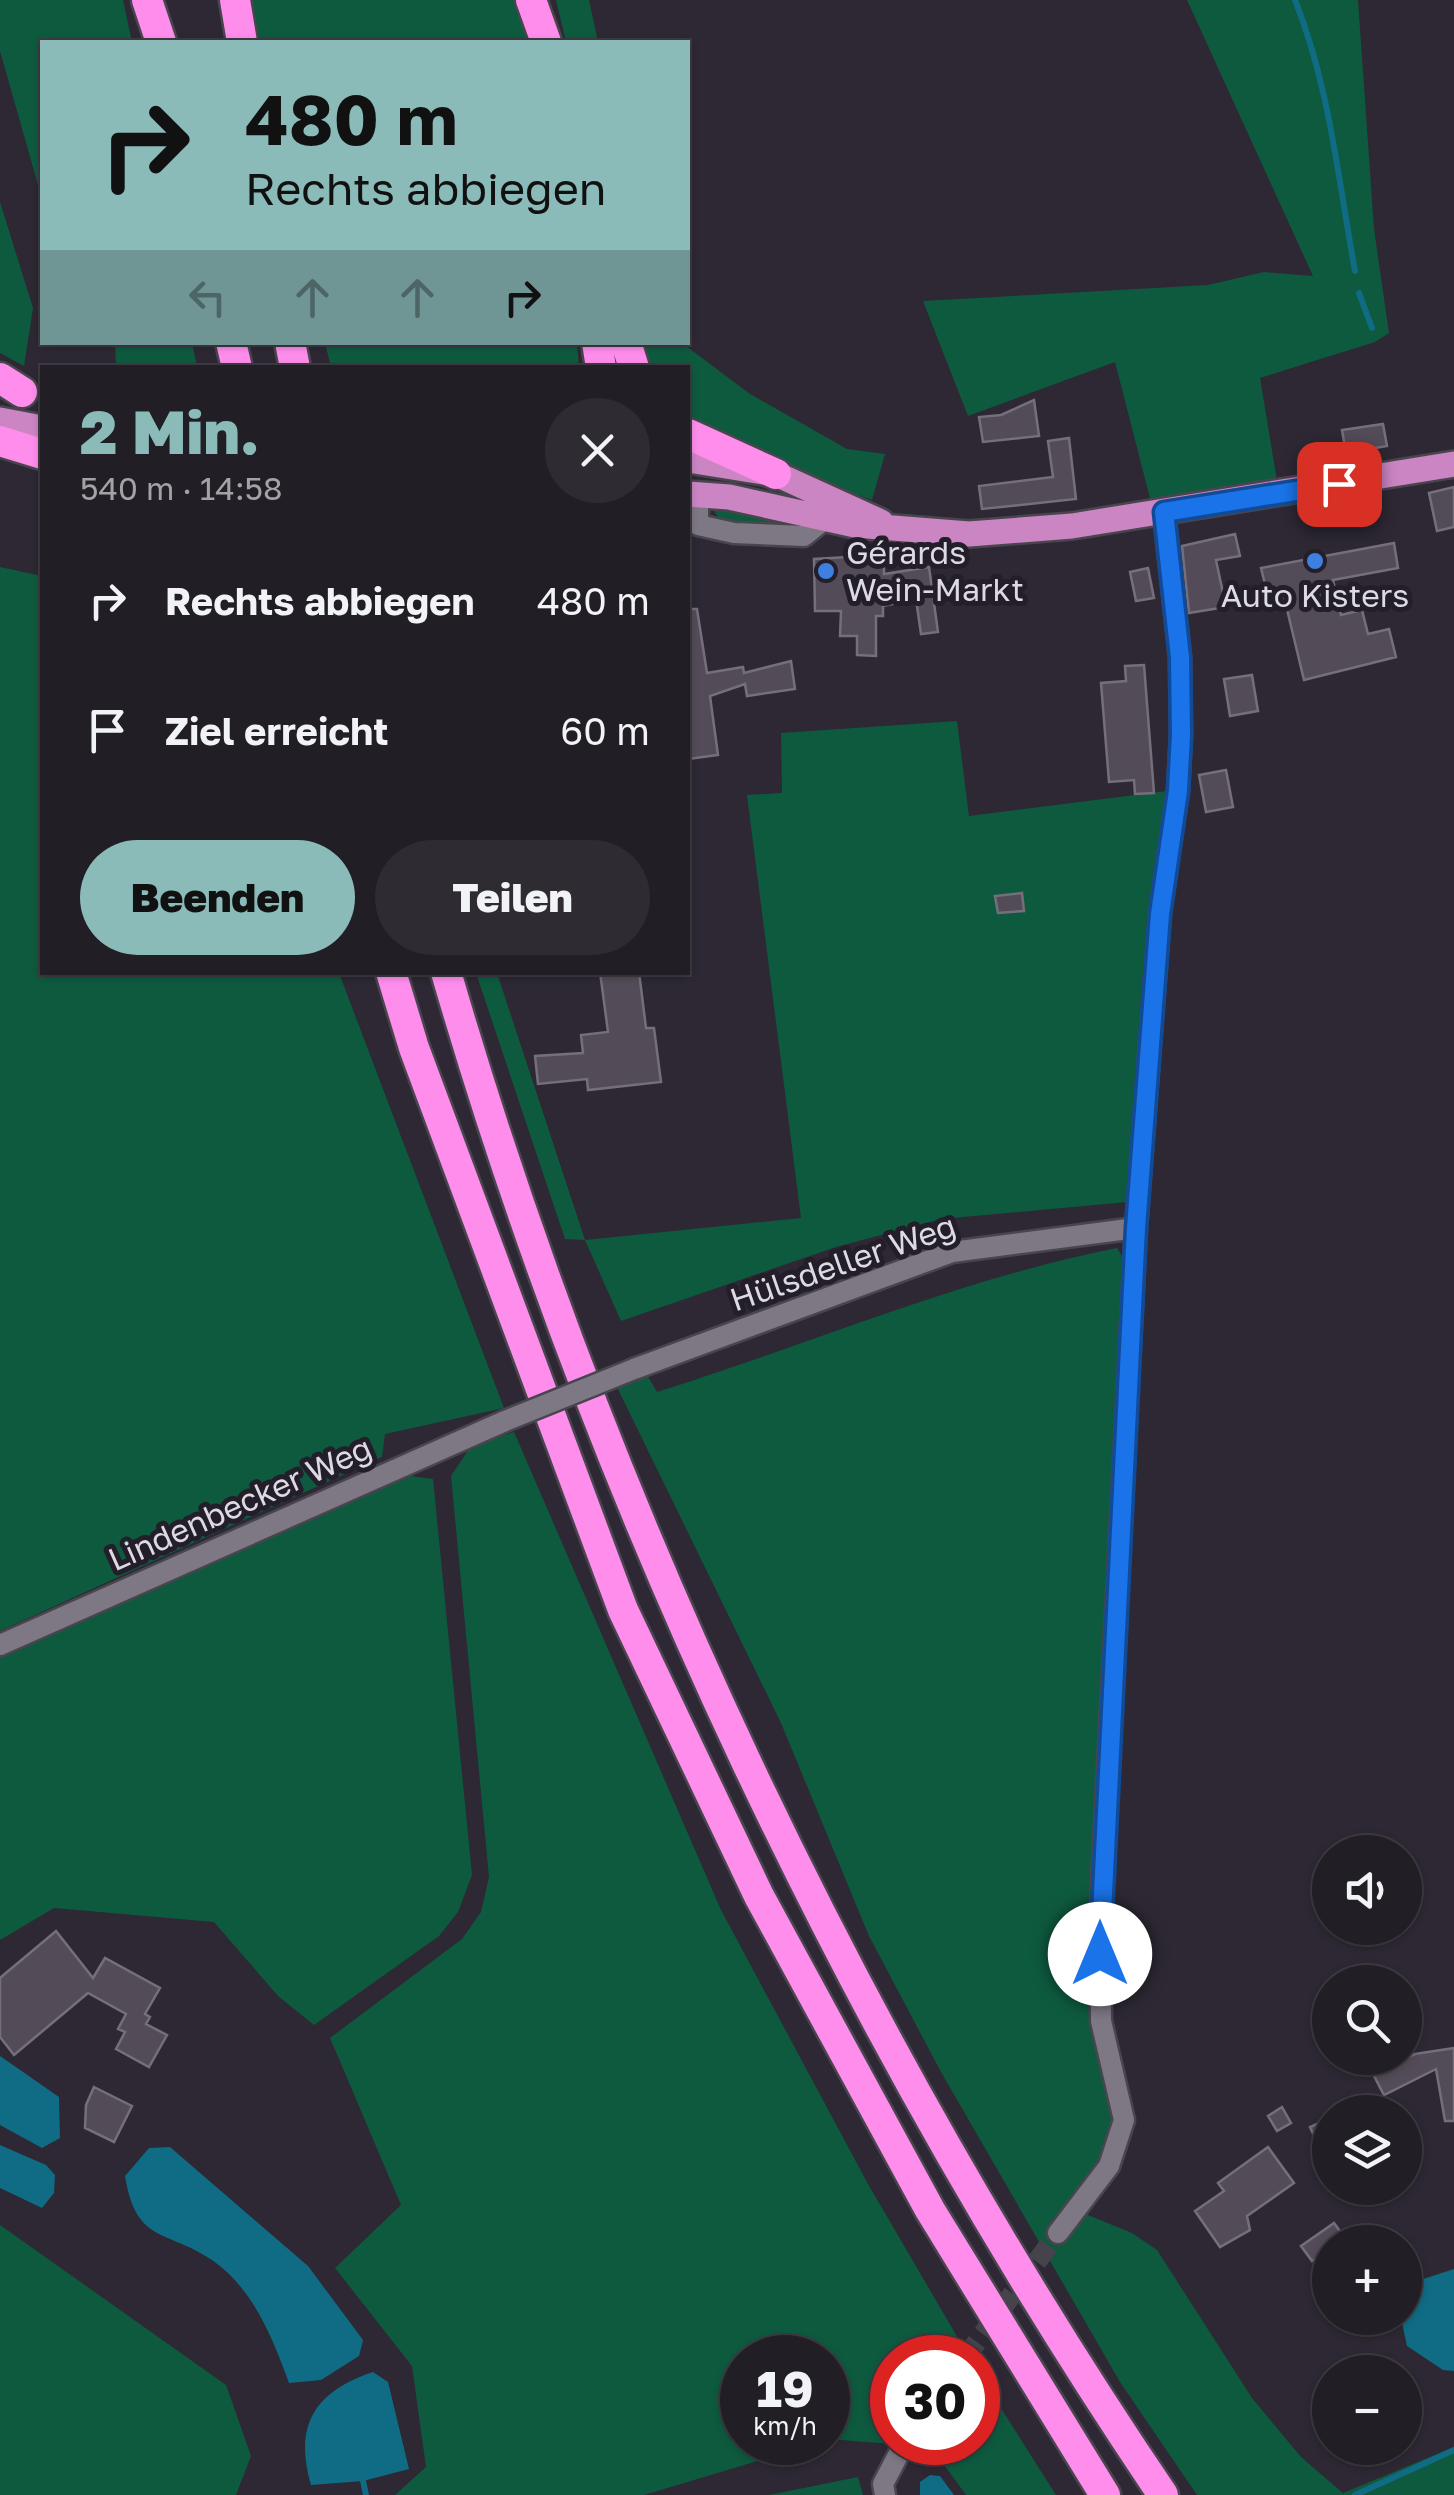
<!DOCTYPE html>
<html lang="de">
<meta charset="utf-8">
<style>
body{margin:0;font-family:"Golos Text",sans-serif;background:#2e2b32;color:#f1f3f6;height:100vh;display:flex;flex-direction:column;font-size:38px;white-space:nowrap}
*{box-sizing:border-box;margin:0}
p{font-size:32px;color:#a2a2a7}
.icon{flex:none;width:55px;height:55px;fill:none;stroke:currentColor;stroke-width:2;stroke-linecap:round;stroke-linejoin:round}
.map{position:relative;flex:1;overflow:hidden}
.details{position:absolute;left:40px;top:365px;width:650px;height:610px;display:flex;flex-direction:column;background:#221e26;border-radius:0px;box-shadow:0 2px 8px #0004,0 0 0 2px #3f3c43}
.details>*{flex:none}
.banner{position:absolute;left:40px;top:40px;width:650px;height:305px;border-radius:0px;box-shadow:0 2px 8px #0004,0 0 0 2px #3f3c43;background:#8bbbb9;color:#111;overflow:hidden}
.tools{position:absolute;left:1312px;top:1835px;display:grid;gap:20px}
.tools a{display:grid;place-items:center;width:110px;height:110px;border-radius:50%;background:#221e26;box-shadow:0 2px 8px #0004,0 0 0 2px #3f3c43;font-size:50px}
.speed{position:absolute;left:720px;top:2335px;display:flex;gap:20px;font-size:50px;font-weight:700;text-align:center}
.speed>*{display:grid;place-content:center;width:130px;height:130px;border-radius:50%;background:#221e26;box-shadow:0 2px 8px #0004,0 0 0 2px #3f3c43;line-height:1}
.speed small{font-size:25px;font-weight:400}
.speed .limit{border:15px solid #d22;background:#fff;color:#111}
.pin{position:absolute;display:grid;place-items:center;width:85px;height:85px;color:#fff;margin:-42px;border-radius:20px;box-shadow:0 5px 15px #0006}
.me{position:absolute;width:110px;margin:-55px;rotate:0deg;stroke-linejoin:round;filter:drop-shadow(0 0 8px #0008)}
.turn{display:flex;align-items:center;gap:35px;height:210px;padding:0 40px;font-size:45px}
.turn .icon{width:130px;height:130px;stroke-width:2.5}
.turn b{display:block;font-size:70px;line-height:85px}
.lanes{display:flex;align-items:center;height:95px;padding:0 40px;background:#0003;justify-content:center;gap:50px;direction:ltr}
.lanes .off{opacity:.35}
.round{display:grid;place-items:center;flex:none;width:105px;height:105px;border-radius:52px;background:#2e2b32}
.headline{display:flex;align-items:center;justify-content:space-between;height:170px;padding:0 40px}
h1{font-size:60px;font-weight:800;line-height:75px;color:#8bbbb9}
.cta{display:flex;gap:20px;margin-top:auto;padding:20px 40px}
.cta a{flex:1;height:115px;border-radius:60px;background:#8bbbb9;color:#111;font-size:40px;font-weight:800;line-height:115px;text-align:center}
.cta a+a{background:#2e2b32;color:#f1f3f6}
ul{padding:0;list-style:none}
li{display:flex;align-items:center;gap:30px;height:130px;padding:0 40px}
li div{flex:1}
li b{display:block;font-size:38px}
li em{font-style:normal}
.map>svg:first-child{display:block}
</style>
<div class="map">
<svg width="1454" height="2495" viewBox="0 0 1454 2495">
<rect width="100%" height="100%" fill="#2d2833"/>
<!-- green -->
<path fill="#0e5a3f" d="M 0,0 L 123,0 L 132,42 L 42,42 L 42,199 L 0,51 Z
M 250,0 L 522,0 L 535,42 L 259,42 Z
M 556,0 L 589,0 L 598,42 L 566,42 Z
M 1187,0 L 1358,0 L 1374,229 L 1389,333 L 1375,342 L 1260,378 L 1277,481 L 1151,502 L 1115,362 L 968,416 L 923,301 L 1208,285 L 1264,272 L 1313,276 Z
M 0,202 L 33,308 L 24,366 L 0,353 Z
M 192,343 L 197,367 L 116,367 L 115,344 Z
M 325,343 L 577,343 L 579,367 L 331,367 Z
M 635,343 L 682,343 L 750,394 L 847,449 L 885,454 L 872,500 L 755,458 L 688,425 L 688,368 L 643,367 Z
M 719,510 L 786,522 L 785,528 L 721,521 L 714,511 Z
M 0,567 L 42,576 L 42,972 L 339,973 L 504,1408 L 385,1434 L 382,1457 L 0,1631 Z
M 957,721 L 969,816 L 1167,791 L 1143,972 L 1127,1202 L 941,1219 L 836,1247 L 621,1321 L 585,1240 L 565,1239 L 476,973 L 497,973 L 585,1240 L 801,1218 L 747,795 L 782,793 L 781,733 Z
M 1117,1248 L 1127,1264 L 1105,1595 L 1091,1923 L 1114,2126 L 1109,2148 L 1054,2229 L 1083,2213 L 1132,2233 L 1157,2250 L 1252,2398 L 1301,2457 L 1343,2493 L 1454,2447 L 1454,2495 L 1197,2495 L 1120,2382 L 941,2072 L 869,1936 L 781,1723 L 614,1381 L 647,1375 L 657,1392 C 810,1344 960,1279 1117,1248 Z
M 514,1432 L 721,1910 L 868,2184 L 969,2357 L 892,2358 L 892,2442 L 978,2442 L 978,2372 L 1056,2495 L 966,2495 L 931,2447 L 828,2439 L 828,2358 L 742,2358 L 742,2442 L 817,2443 L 644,2495 L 395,2495 L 426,2467 L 412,2366 L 335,2268 L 401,2205 L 330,2038 L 462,1939 L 481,1912 L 489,1877 L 451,1476 L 471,1446 Z
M 403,1475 L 433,1479 L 472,1875 L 458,1912 L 439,1936 L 314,2025 L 278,1996 L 214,1922 L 54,1908 L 0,1940 L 0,1655 Z
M 0,2225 L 226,2385 L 251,2456 L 236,2495 L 0,2495 Z
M 858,2477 L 863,2495 L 769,2495 Z"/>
<!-- water -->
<path fill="#106c84" d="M 0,2056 L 59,2097 L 60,2138 L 42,2148 L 0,2125 Z
M 0,2145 L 46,2165 L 55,2175 L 54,2193 L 42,2208 L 0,2188 Z
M 170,2147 L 308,2266 L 363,2340 L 359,2356 L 321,2380 L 289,2383 C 273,2339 253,2288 212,2260 C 166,2229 136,2244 125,2176 L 149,2148 Z
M 1454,2269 L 1454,2371 L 1443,2370 L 1407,2346 L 1401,2318 L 1405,2318 L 1405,2294 L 1411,2283 Z
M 373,2372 L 388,2382 L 409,2469 L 363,2481 L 311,2485 C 293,2424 316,2391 373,2372 Z
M 930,2475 L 940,2476 L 954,2495 L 920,2495 L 920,2482 Z"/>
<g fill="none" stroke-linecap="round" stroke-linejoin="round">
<!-- stream -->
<path stroke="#106c84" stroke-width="6" d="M 1295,0 C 1330,88 1338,179 1355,271
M 1359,293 L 1372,328
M 362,2476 L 366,2495
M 1355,2495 L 1454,2450"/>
</g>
<!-- building -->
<path fill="#534c58" stroke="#756e7b" stroke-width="2.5" d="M 1034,400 L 1039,436 L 983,442 L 979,417 L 1001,415 Z
M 1383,424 L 1387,446 L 1346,453 L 1342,430 Z
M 1069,438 L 1076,499 L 982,509 L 979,486 L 1053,477 L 1048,441 Z
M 1454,487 L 1454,527 L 1437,531 L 1429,493 Z
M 1235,534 L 1240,556 L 1216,560 L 1226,607 L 1189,613 L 1182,546 Z
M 1394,543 L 1398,568 L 1333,580 L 1341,615 L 1362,610 L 1368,634 L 1389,629 L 1396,657 L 1304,680 L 1284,597 L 1269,601 L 1261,568 Z
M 884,555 L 884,574 L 929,567 L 938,632 L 921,634 L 916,599 L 883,606 L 883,616 L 876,616 L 876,656 L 857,655 L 857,636 L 840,636 L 841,611 L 815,611 L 814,559 Z
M 1148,568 L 1154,598 L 1136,601 L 1130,572 Z
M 688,609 L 697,609 L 707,673 L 743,667 L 744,673 L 791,661 L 795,689 L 747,696 L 745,684 L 710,696 L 718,755 L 688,759 Z
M 1144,665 L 1154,793 L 1135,794 L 1134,780 L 1109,782 L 1101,683 L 1126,681 L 1125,666 Z
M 1252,675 L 1258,711 L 1230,716 L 1224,679 Z
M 1226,770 L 1233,807 L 1206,812 L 1199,775 Z
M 1022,893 L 1024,911 L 998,913 L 995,896 Z
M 600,972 L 639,972 L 646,1028 L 654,1028 L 661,1082 L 588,1090 L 587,1079 L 538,1084 L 535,1056 L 583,1053 L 581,1035 L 608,1032 Z
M 56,1931 L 93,1978 L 105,1958 L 160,1988 L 145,2014 L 150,2017 L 146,2024 L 167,2035 L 149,2067 L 116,2049 L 125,2032 L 118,2029 L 126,2014 L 88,1993 L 14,2055 L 0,2037 L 0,1978 Z
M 1454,2048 L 1454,2121 L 1445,2121 L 1436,2069 L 1384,2095 L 1373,2074 L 1415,2054 Z
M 94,2087 L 132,2106 L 114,2142 L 85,2128 L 86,2105 Z
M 1282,2107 L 1291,2123 L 1277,2131 L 1268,2116 Z
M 1330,2118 L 1330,2135 L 1317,2142 L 1310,2127 Z
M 1268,2147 L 1294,2183 L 1247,2216 L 1250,2230 L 1220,2247 L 1195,2211 L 1224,2191 L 1218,2183 Z
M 1334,2223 L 1345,2238 L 1330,2242 L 1330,2249 L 1312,2261 L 1301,2246 Z"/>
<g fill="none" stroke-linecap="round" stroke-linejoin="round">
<!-- street-tunnel -->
<path stroke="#47434d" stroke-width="20" stroke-dasharray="20 10" stroke-linecap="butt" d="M 965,2358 L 1058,2233"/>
<defs>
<path id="street" d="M 698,495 L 698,525 L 734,533 L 804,536 L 819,524 L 819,503
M 634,1369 L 952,1252 L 1136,1228
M 0,1645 L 505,1421
M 1058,2233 L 1109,2166 L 1124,2120 L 1101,2021 L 1100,1921 L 1136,1228 L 1160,913 L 1178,791 L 1181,735 L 1180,657 L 1164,513
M 885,2495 L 883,2484 L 905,2442"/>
<path id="primary" d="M 0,420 L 42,428
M 688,460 L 776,474 L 881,522
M 688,494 L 729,497 L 855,525 L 969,534 L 1072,526 L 1454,464"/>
<path id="highway" d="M 147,0 L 161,42
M 235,0 L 242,42
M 531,0 L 546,42
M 231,342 L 237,368
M 290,342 L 295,368
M 597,342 L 601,368
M 626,342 L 634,368
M 0,378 L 22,392
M 688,434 L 776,474
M 0,441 L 42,454
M 391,972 L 414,1048 L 623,1610 L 759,1896 L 930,2210 L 1105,2495
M 446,972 C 601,1506 852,2035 1163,2495"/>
</defs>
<!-- street casing -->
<use href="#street" stroke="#49454e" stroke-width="25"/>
<!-- primary casing -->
<use href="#primary" stroke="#49454e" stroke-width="30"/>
<!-- highway casing -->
<use href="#highway" stroke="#49454e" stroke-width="35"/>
<!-- street -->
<use href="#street" stroke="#7e7885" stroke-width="20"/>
<!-- primary -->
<use href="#primary" stroke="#cb85c3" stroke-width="25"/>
<!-- highway -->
<use href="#highway" stroke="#fe8dec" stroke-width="30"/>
<defs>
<path id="street-bridge" d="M 505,1421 L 634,1369"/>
</defs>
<!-- street-bridge casing -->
<use href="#street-bridge" stroke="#49454e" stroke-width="25" stroke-linecap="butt"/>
<!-- street-bridge -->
<use href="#street-bridge" stroke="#7e7885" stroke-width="20"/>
</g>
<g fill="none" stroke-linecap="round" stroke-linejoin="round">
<defs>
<path id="route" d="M 1100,1954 L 1136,1228 L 1160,914 L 1178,791 L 1181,735 L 1180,657 L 1164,512 L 1339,484"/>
</defs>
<!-- route casing -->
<use href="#route" stroke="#114b97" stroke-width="25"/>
<!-- route -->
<use href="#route" stroke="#1a73e8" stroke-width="18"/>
</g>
<!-- markers -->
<g fill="#3f7fe0" stroke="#231e29" stroke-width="4">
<circle cx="1315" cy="561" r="10"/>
<circle cx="826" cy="571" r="10"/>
</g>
<g text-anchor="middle" stroke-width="10" stroke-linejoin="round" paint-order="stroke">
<!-- poi labels -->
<g font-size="32" fill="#dddae1" stroke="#231e29" text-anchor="start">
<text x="846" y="564">Gérards<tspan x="846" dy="37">Wein-Markt</tspan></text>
<text x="1315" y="607" text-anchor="middle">Auto Kisters</text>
</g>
<!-- street labels -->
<g font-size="32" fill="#dddae1" stroke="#231e29">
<text transform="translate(843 1263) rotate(-19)" y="11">Hülsdeller Weg</text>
<text transform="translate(240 1504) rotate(-24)" y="11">Lindenbecker Weg</text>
</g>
</g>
</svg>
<div class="tools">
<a><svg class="icon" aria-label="sound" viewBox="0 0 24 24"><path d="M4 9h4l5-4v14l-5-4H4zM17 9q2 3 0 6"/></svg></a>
<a><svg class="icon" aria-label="search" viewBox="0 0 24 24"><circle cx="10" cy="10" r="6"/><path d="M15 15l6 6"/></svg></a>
<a><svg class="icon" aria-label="layers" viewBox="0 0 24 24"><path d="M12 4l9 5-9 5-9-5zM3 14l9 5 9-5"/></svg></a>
<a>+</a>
<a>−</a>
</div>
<div class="speed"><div>19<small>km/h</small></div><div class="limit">30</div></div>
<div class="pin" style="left:1339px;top:484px;background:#d93025"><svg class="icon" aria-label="arrive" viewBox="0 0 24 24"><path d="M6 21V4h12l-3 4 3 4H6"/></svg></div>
<svg class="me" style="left:1100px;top:1954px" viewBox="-20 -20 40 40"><circle r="19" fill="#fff"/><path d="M0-13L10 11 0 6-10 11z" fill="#1a73e8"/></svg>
<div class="banner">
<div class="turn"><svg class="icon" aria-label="right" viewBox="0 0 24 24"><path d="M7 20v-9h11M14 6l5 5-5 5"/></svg><div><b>480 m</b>Rechts abbiegen</div></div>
<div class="lanes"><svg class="icon off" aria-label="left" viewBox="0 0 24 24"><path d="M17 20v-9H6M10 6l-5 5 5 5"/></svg><svg class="icon off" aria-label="ahead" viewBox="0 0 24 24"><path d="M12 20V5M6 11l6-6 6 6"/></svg><svg class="icon off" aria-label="ahead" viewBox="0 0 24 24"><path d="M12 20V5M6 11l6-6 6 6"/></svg><svg class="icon" aria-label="right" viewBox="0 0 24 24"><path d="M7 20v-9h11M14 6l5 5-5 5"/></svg></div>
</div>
<section class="details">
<div class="headline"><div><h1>2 Min.</h1><p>540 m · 14:58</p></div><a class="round"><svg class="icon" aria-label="close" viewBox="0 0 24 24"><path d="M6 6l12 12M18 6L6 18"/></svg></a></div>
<ul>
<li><svg class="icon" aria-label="right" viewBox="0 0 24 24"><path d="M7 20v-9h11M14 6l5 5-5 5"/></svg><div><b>Rechts abbiegen</b></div><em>480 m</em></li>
<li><svg class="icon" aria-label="arrive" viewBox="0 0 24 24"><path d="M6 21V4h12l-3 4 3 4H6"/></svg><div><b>Ziel erreicht</b></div><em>60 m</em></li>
</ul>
<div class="cta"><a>Beenden</a><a>Teilen</a></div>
</section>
</div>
